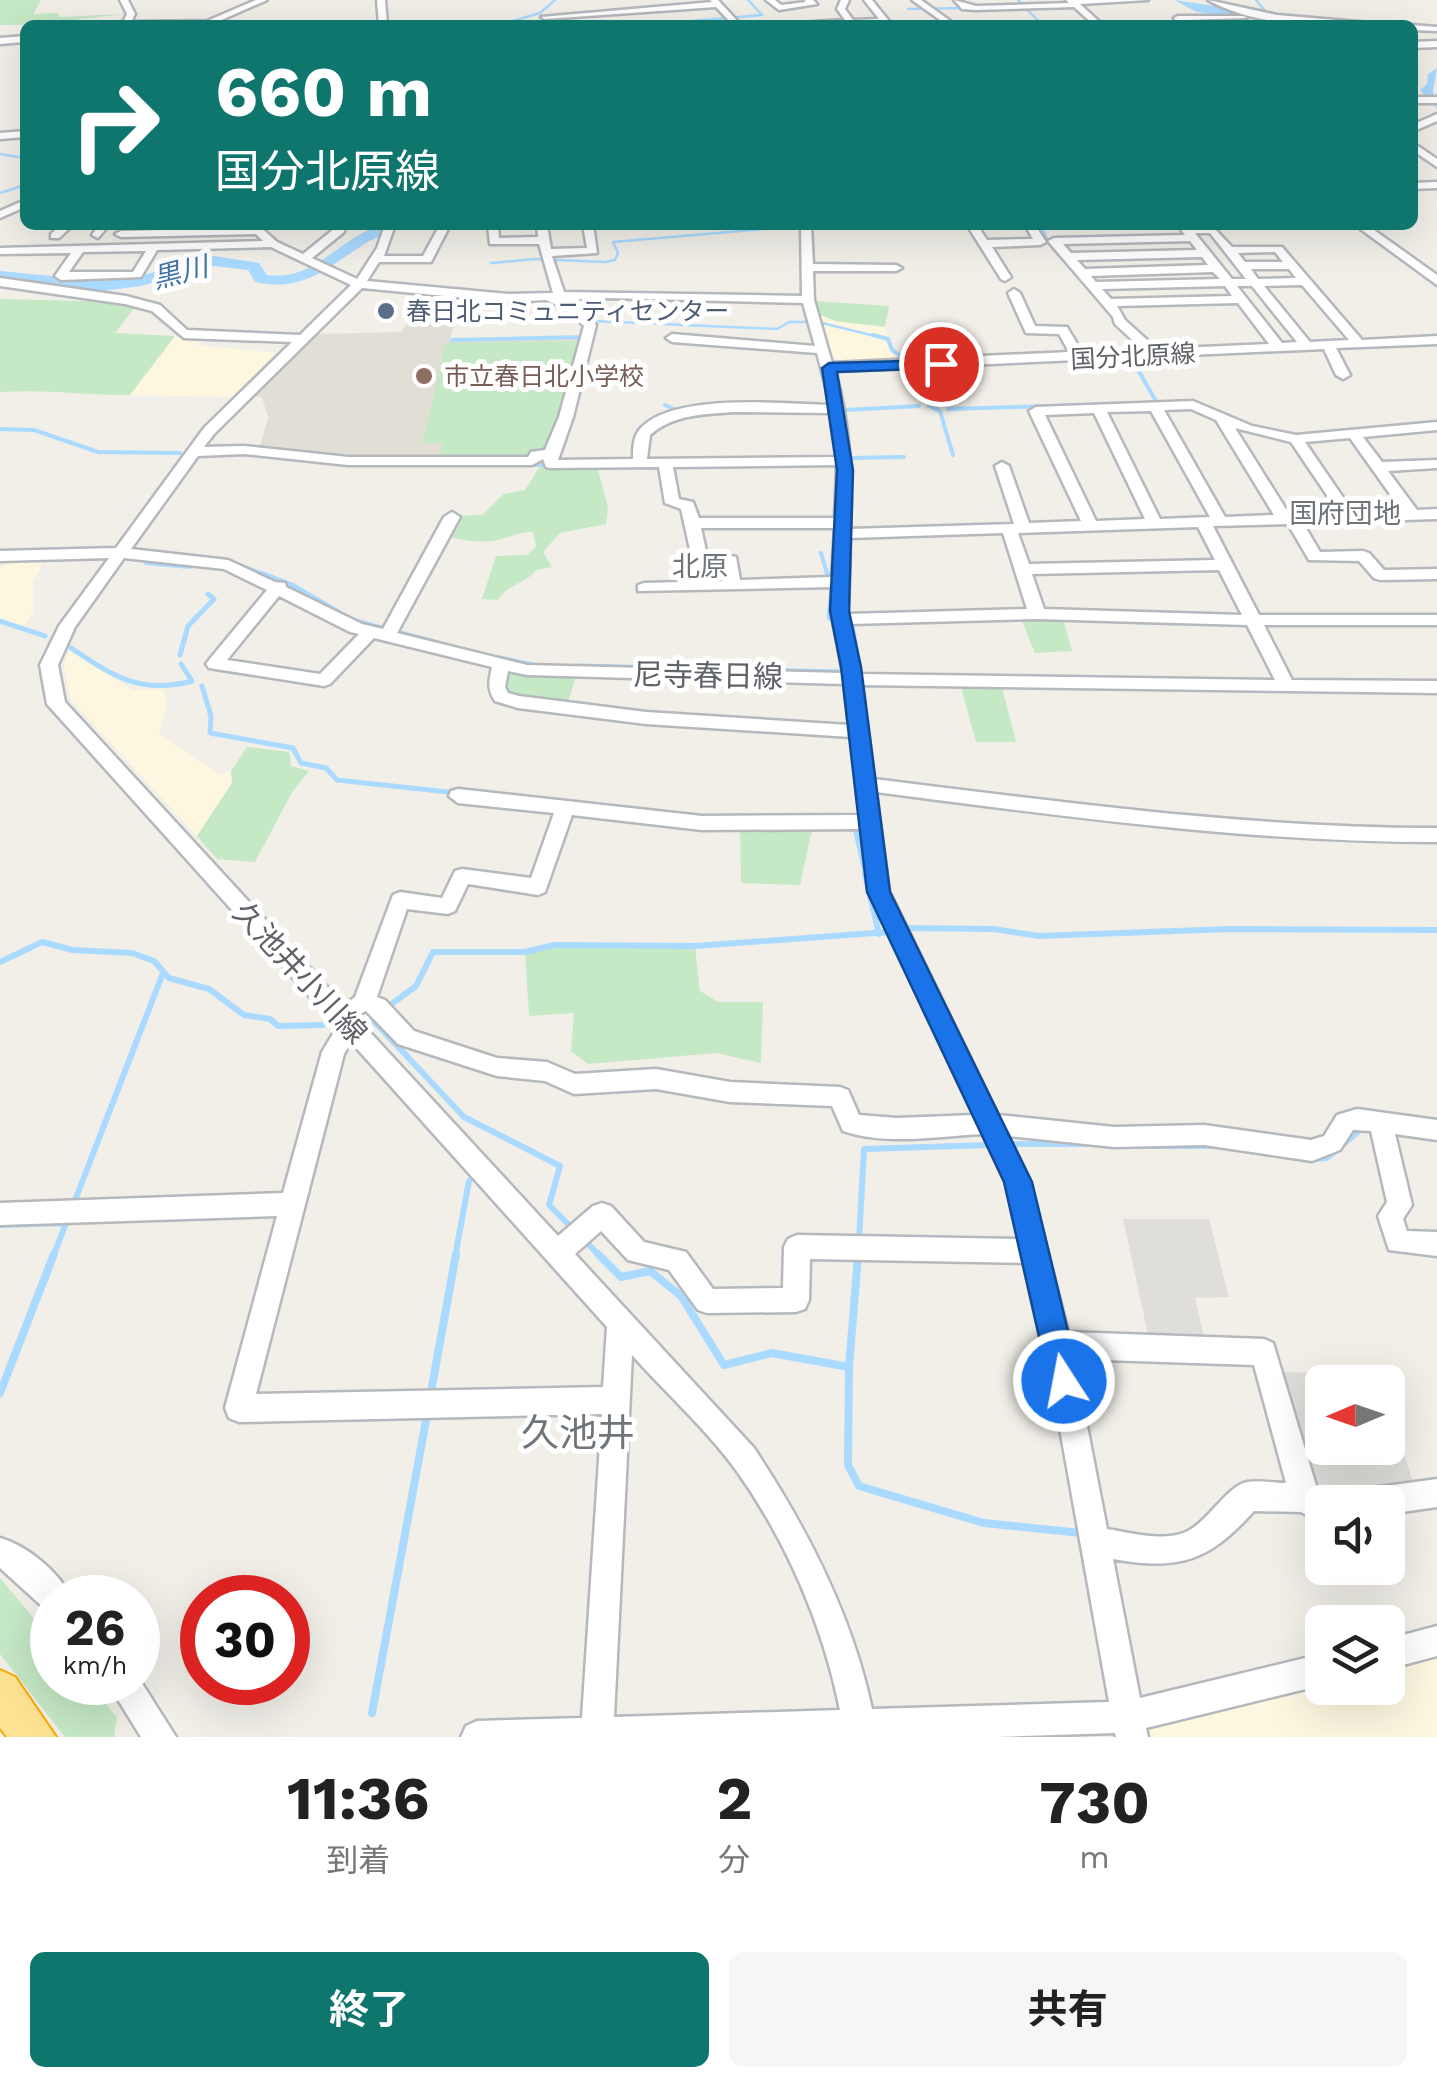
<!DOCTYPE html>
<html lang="ja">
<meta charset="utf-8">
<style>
body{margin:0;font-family:"Work Sans","Noto Sans JP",sans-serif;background:#f6f6f6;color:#222;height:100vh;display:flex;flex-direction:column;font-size:38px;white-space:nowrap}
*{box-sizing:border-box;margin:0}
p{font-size:32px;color:#767676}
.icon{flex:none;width:55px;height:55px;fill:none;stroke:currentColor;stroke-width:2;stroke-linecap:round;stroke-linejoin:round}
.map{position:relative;height:1737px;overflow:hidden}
.drawer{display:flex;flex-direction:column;background:#fff;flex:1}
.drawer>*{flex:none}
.hud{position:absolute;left:20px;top:20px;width:1398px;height:210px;border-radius:15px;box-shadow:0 10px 40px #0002;background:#0f766e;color:#fff;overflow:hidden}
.needle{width:65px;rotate:268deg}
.buttons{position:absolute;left:1305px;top:1365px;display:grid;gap:20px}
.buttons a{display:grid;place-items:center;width:100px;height:100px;border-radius:15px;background:#fff;box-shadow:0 10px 40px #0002;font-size:50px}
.speed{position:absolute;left:30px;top:1575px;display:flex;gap:20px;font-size:50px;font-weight:700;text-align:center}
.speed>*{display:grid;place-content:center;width:130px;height:130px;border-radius:50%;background:#fff;box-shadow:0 10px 40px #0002;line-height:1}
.speed small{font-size:25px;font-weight:400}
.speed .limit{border:15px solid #d22;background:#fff;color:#111}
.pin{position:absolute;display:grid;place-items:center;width:85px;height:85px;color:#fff;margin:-42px;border:5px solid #fff;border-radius:50%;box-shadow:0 2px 10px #0007}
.me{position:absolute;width:110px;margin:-55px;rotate:349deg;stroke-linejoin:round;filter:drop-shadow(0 0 8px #0008)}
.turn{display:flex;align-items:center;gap:35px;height:210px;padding:0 30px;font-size:45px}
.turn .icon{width:130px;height:130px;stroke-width:2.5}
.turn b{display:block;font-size:70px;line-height:85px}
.eta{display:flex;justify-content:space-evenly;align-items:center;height:170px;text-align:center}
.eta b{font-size:60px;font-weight:700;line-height:70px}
.action{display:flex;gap:20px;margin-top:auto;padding:20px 30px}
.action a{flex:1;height:115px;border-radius:15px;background:#0f766e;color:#fff;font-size:40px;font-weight:700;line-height:115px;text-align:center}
.action a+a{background:#f6f6f6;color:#222}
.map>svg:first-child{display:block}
</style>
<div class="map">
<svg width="1437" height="1737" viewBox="0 0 1437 1737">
<rect width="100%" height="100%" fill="#f1efe8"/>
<!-- commercial -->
<path fill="#fef7e0" d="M 818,314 L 836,321 L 885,327 L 893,350 L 912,363 L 839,360 L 832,356 Z
M 175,336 L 200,340 L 197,345 L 276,353 L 232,397 L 130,395 Z
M 45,558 L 33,582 L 33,613 L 20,629 L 0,621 L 0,569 L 8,560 Z
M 69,650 L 133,690 L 164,690 L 167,704 L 159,734 L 220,775 L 231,771 L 232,783 L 197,836 L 70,699 L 64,665 Z
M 1437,1655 L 1437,1737 L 1145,1737 L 1147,1726 L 1322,1683 L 1322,1688 L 1388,1688 L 1388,1668 Z"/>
<!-- industrial -->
<path fill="#e0deda" d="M 1123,1219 L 1209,1219 L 1229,1297 L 1195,1298 L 1205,1341 L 1149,1339 Z
M 1278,1372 L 1377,1374 L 1380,1382 L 1322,1382 L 1322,1448 L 1388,1448 L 1388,1405 L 1413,1482 L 1343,1502 L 1332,1502 L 1315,1493 Z"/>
<!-- education -->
<path fill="#e1ded6" d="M 438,313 L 459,314 L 449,340 L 585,338 L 564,414 L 554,426 L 548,451 L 524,458 L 361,459 L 259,449 L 268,418 L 262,397 L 253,396 L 318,334 L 401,332 L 412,317 Z"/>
<!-- green -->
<path fill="#c5e8c5" d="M 0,0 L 41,0 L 33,14 L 59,13 L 58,17 L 126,14 L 73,20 L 86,22 L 79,24 L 0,25 Z
M 0,299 L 124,302 L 135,307 L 115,333 L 175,336 L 130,395 C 85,395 45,389 0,392 Z
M 814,301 L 889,306 L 885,327 L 835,321 L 818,314 Z
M 583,341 L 564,414 L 554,426 L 548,451 L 524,458 L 439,461 L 443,443 L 423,443 L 445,343 Z
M 541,465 L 597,466 L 608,508 L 606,524 L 560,533 L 543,552 L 552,567 L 536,570 C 525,585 508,583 498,600 L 482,599 L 496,556 L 527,555 L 536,547 L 533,532 C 516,532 508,539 492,541 C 474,543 458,539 440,535 L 451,516 L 482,515 L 504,494 L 525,490 Z
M 1020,616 L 1063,619 L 1072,651 L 1035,653 Z
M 506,673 L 576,677 L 567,705 L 506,695 L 501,685 Z
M 961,687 L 1002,687 L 1016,742 L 976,742 Z
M 247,747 L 289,752 L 291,766 L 309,771 L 292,792 L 255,862 L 217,859 L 197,836 L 232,783 L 231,771 Z
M 740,826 L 813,826 L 800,885 L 741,883 Z
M 554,945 L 695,946 L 700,991 L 718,1002 L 763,1002 L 761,1063 L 716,1053 L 588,1064 L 571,1051 L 574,1013 L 529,1016 L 525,952 Z
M 0,1578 L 52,1640 L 52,1682 L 88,1683 L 117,1717 L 114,1737 L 65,1737 L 0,1654 Z"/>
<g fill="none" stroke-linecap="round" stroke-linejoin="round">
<!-- stream-far4 -->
<path stroke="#aadaff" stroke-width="2.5" d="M 1018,0 L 1042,25
M 1256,0 L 1266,12 L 1292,17
M 1006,5 L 1023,4
M 908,9 L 965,8
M 1348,21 L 1407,25
M 499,25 L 540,13 L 555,0
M 645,25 L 762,15 L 748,0
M 0,154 L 25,158
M 0,193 L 25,185
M 1041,225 L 1049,244 L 1107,310
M 491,263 L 535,259 L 605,262 L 615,260 L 618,253 L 613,242 L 799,226
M 593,321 L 777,329 L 789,322 L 808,322
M 822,323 L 883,338
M 545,338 L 583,337"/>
<!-- stream-far3 -->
<path stroke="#aadaff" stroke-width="4" d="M 873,335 L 888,339 L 892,350 L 909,362
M 452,340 L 583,337
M 1133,361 L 1157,403
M 665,405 L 676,410
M 929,406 L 940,411 L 953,455
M 948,409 L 1125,404
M 846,410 L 919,406
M 0,429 L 34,430 L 98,452 L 180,453
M 851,458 L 904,457
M 388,465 L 552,465
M 821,553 L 828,576
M 229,561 L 268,576
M 146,563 L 190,567"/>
<!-- stream-far2 -->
<path stroke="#aadaff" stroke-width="5" d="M 261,573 L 292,585 L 345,616
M 827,573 L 832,589 L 829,618 L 837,621
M 1058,619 L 1176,623
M 0,621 L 45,636
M 355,621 L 446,645
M 857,623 L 852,624 L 859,670
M 71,648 C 113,676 140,695 192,681 L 181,664
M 180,655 L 188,626 L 214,599 L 208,594
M 500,658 L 533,665
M 579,666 L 842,672
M 202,686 L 211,716 L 210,733 L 293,748 L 301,763 L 326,768 L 337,780 L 457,793
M 855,828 L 866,876"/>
<!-- stream-far1 -->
<path stroke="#aadaff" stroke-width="6" d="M 865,874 L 879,934
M 904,928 L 994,929 L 1039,936 L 1230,929 L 1437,930
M 0,962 L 42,942 L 73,950 L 132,953 L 154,961 L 169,978 L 209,989 L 244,1015 L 270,1019 L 278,1026 L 323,1025
M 386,1008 L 416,986 L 433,952 L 525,952 L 554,945 L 695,946 L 888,932
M 377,1014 L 372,1019 L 464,1117 L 560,1166 L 549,1205 L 573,1229
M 1012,1144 L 1089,1144
M 1115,1146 L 1214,1146
M 1314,1159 L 1327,1158 L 1360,1130
M 74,1203 L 163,973
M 0,1225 L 66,1223 L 53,1257
M 584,1240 L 601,1257
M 859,1240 L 864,1149 L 990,1145
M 455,1257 L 469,1181"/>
<!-- stream -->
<path stroke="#aadaff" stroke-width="8" d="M 598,1254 L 621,1277 L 650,1271 L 681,1296 L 724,1365 L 772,1353 L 849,1367 L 848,1465 L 859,1486 L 984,1523 L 1081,1533
M 849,1367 L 858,1256
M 431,1392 L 456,1254
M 0,1393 L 54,1254
M 1343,1502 L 1365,1496
M 372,1713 L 427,1415"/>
<!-- river -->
<path fill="#aadaff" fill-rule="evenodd" d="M 1174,0 L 1270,14 L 1276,17 L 1270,20 L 1197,12 Z
M 1437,68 L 1433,91 L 1437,109 L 1420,90 L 1427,84 L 1428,74 Z
M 380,225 L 403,225 C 392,232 378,236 366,243 C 328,267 303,293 255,282 L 248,270 L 214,266 L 141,286 L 103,291 L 0,281 L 0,271 L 103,281 L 136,277 L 214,256 L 259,263 L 267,275 C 313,282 339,239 380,225 Z"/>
<defs>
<path id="minor" d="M 120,0 L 128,0 L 135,14 L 131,22 L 207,21 L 256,0 L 267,0 L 210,25 L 79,25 L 123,22 L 127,14 Z
M 377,0 L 385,0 L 387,25 L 379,25 Z
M 710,0 L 718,0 L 741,25 L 733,25 L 716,7 L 545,19 L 541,17 L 712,2 Z
M 766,0 L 775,0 L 781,5 L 806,2 L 804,0 L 813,0 L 817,4 L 779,10 Z
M 841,0 L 849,0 L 845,9 L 853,20 L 879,19 L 864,0 L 872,0 L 889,21 L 764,25 L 845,20 L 837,9 Z
M 912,0 L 921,0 L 956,25 L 947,25 Z
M 954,0 L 976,6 L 1069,3 L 1066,0 L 1148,0 L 1080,4 L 1103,25 L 1094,25 L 1074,7 L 976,10 L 962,9 Z
M 1208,0 L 1277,15 L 1394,25 C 1335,25 1261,30 1208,0 Z
M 1178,16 L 1243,16 L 1247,18 L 1184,20 L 1187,25 L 1179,25 L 1174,18 Z
M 1410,25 L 1412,25 L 1437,27 L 1437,31 L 1412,30 Z
M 25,36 L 25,42 L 0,44 L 0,38 Z
M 1437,41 L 1437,47 L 1412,48 L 1412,42 Z
M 1412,97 L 1437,97 L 1437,103 L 1412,103 Z
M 1437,114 L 1437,121 L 1412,132 L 1412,125 Z
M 25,131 L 25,137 L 0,139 L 0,133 Z
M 1412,142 L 1437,159 L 1437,167 L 1412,150 Z
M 1437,182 L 1437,188 L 1412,189 L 1412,183 Z
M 25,200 L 25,207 L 0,218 L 0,211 Z
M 61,225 L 73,225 L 59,238 L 51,238 L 51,234 Z
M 99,225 L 109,225 L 98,238 L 92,235 Z
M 247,225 L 258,225 L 277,242 L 303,254 L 334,229 L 335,225 L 345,225 L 344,232 L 312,258 L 357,279 L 377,248 L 385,225 L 395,225 L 384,256 L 423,256 L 440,225 L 450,225 L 431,262 L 379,262 L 367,281 L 508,294 L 553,293 L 539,244 L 490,244 L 488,225 L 498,225 L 499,238 L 538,237 L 537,225 L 547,225 L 551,249 L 587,248 L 583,225 L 593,225 L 597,253 L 552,256 L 564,292 L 802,296 L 801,225 L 811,225 L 813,264 L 896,265 L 902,268 L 896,271 L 813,271 L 814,300 L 832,363 L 1069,352 L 1059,334 L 1026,333 L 1008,293 L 1014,289 L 1020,293 L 1035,326 L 1067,327 L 1082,352 L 1142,349 L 1115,324 L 1113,317 L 1048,241 L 1054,238 L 1185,235 L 1178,225 L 1213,227 L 1232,247 L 1282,247 L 1362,340 L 1437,336 L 1437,344 L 1336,348 L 1350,375 L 1343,379 L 1336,375 L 1324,349 L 835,371 C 850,424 852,474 850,529 L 1014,524 L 995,466 L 1002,462 L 1009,466 L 1029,523 L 1081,521 L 1029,411 L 1036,407 L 1193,401 L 1252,426 L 1296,435 L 1437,422 L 1437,430 L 1363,437 L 1382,462 L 1437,460 L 1437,468 L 1388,471 L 1417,510 L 1437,509 L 1437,519 L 1303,523 L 1320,552 L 1363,551 L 1369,553 L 1384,570 L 1437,569 L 1437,579 L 1380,580 L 1374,578 L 1359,561 L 1309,560 L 1288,524 L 1213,526 L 1259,615 L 1437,615 L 1437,625 L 1264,625 L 1292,680 L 1437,681 L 1437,693 L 862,685 L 874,779 C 1062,802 1248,828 1437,828 L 1437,842 C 1248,842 1063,816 876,792 L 889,891 L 998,1115 L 1114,1127 L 1204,1125 L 1311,1140 L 1324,1136 L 1337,1115 L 1357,1109 L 1437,1120 L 1437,1140 L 1395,1134 L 1412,1205 L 1403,1219 L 1407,1231 L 1437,1232 L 1437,1256 L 1389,1250 L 1378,1216 L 1387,1202 L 1371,1131 L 1353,1130 L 1340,1150 L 1312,1161 L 1204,1145 L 1114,1147 L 1008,1136 L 1030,1182 L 1068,1332 L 1264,1339 L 1273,1343 L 1317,1489 L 1334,1502 L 1322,1502 L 1322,1523 L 1301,1512 L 1254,1511 C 1209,1561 1180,1571 1113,1559 L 1140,1698 L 1322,1654 L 1322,1685 L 1146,1728 L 1148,1737 L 1116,1737 L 1115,1733 L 996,1737 L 461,1737 L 466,1726 L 477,1721 L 582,1718 L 602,1414 L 239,1422 L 229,1418 L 225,1408 L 277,1216 L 0,1225 L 0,1203 L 283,1193 L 322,1052 L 337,1027 L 47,704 L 40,665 L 59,626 L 109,558 L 0,561 L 0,551 L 116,548 L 204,428 L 292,342 L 184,338 L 152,311 L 125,304 L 0,286 L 0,278 L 126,296 L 160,305 L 187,330 L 300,335 L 351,285 L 271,247 L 157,250 L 141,277 L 61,280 L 55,276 L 71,253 L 0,254 L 0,248 L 263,241 L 256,234 L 121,237 L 115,234 L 121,231 L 249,228 ZM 1195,233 L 1210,233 L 1246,279 L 1232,279 ZM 1190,241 L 1197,250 L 1071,253 L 1063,244 ZM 146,251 L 133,272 L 69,272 L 83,252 ZM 1275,252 L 1283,262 L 1245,262 L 1238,253 ZM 1202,257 L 1208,265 L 1085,269 L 1077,260 ZM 1251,269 L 1289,269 L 1296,278 L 1258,279 ZM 1213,272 L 1220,279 L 1096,282 L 1091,276 ZM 1302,285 L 1349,340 L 1310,342 L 1264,286 ZM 1225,286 L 1232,296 L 1111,299 L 1102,289 ZM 1237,286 L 1252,286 L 1297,342 L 1282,343 ZM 362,288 L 508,302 L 546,300 L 570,312 L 584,326 L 559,417 L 545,450 L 531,452 L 528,457 L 348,457 L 244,446 L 204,447 L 214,434 ZM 607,298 L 803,303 L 815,346 L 672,334 L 666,338 L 672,342 L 817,353 L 831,405 C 785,404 673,392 640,429 C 633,437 633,449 633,459 L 558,460 L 573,417 L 596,325 L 578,306 L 562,300 ZM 1238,303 L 1269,344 L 1157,349 L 1125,320 L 1117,306 ZM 1191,409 L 1216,420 L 1274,515 L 1225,517 L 1164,410 ZM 1151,411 L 1210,517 L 1160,519 L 1107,412 ZM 736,412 L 833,413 L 837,457 L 647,459 L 650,435 C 674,414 705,414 736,412 ZM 1094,413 L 1145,519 L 1096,521 L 1045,415 ZM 1235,428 L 1291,442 L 1339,513 L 1289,514 ZM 1350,438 L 1402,511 L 1353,512 L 1305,442 ZM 244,454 L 348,465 L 532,465 L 543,459 L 546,467 L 551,468 L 659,467 L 665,503 L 681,509 L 691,554 L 693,557 L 723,563 L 724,581 L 644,583 L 638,585 L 638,591 L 832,587 L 831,611 L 843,673 L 527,665 L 397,633 L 460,517 L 452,512 L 444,517 L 383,629 L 362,624 L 286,587 L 285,583 L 275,582 L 228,560 L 131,549 L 198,456 ZM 837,465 L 835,518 L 699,518 L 693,502 L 679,499 L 673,467 ZM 1198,527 L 1215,560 L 1029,564 L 1018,533 ZM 701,528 L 835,528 L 832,577 L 740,580 L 736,557 L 706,551 ZM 1003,533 L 1027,609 L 848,614 L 850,538 ZM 124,558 L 224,569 L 267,590 L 209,660 L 206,664 L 209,668 L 324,686 L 330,684 L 374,638 L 492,667 C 489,681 487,688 495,701 L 518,708 L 646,724 L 851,737 L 860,815 L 702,816 L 458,789 L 451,791 L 449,796 L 458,803 L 554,813 L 531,878 L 462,869 L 455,871 L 442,898 L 400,892 L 393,895 L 355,997 L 344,1005 L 65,702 L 58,665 L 75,627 ZM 1219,570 L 1242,615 L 1044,609 L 1032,574 ZM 279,596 L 350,632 L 359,634 L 320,674 L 227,660 ZM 1037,619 L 1247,625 L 1275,680 L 860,674 L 850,624 ZM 508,671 L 527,675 L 844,684 L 849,725 L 646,712 L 519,696 L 508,693 L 505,687 ZM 572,815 L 702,830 L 862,829 L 869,891 L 974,1115 L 897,1118 L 859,1115 L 848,1090 L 840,1087 L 730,1082 L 656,1069 L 575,1074 L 547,1062 L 497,1058 L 414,1031 L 385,1000 L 377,997 L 407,909 L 448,914 L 455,911 L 468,884 L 538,895 L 545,892 ZM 366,1011 L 398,1044 L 497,1076 L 545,1081 L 574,1094 L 656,1089 L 730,1102 L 832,1106 L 843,1131 C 885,1146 939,1136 983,1134 L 1006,1182 L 1019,1239 L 797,1235 L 788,1239 L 784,1247 L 783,1288 L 713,1289 L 686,1252 L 644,1242 L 611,1206 L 602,1203 L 593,1206 L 558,1236 L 355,1016 ZM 351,1042 L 607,1327 L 603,1387 L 256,1394 L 344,1054 ZM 601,1231 L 628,1260 L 669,1270 L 698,1310 L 707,1313 L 796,1312 L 805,1309 L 809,1300 L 810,1259 L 1025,1263 L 1045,1345 L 1109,1702 L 872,1709 C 852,1615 807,1528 754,1448 L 575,1254 ZM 632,1355 C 666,1393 706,1429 736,1470 C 786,1540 823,1625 840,1710 L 614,1717 ZM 1074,1359 L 1254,1365 L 1286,1483 C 1274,1483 1259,1480 1247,1482 C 1227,1486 1208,1522 1186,1532 C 1163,1542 1131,1533 1107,1529 Z
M 967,225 L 977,225 L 987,240 L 1033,239 L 1025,225 L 1035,225 L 1046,242 L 1040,245 L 992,247 L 1011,277 L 1005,281 L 1001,279 Z
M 1355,225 L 1367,225 L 1437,275 L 1437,285 Z
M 1437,1479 L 1437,1507 L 1388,1514 L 1388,1502 L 1357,1502 L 1361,1492 L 1371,1488 Z
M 0,1538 C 26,1545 60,1572 71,1598 L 52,1598 L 52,1612 L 45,1609 L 0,1568 Z
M 1437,1626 L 1437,1656 L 1388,1669 L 1388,1639 Z
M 138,1677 L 176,1737 L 141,1737 L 107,1682 L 138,1682 Z"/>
<path id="highway" d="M 0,1670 L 15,1677 L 56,1737 L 7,1737 L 0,1728 Z"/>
</defs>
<!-- minor casing -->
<use href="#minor" stroke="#b5b8bc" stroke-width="5"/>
<!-- highway casing -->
<use href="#highway" stroke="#f9ab00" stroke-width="4"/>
<!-- minor -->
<use href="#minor" fill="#fff" fill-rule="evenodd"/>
<!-- highway -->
<use href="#highway" fill="#fde293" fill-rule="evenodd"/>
</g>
<!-- route -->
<path fill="#1a73e8" stroke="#114b97" stroke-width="2.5" d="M 941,360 L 949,364 L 946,368 L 837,372 L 853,470 L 849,611 L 861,667 L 890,892 L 1032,1182 L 1080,1381 L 1075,1392 L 1064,1396 L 1053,1392 L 1049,1381 L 1004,1182 L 867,892 L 841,667 L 830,611 L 837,470 L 822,368 L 829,363 Z"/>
<!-- markers -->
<circle fill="#5c6f8a" stroke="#fff" stroke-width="4" cx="386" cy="311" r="10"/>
<circle fill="#8d6e63" stroke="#fff" stroke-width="4" cx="424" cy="376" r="10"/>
<g text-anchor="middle" stroke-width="10" stroke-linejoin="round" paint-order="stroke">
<!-- far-service labels -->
<g font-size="25" fill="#4e5e75" stroke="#fff" text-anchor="start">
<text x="406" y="320">春日北コミュニティセンター</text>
</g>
<!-- far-street labels -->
<g font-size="25" fill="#5f6368" stroke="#fff">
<text transform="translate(1133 356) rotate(-3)" y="9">国分北原線</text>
</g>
<!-- far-education labels -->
<g font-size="25" fill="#785e54" stroke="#fff" text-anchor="start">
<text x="444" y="385">市立春日北小学校</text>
</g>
<!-- far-water labels -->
<g font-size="28" font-style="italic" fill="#4174aa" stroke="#fff">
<text transform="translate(180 272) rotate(-14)" y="10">黒川</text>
</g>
<!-- far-neighbourhood labels -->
<g font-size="28" fill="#70757a" stroke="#fff">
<text x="1345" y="523">国府団地</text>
<text x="700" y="576">北原</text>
</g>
<!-- street labels -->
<g font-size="30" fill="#5f6368" stroke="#fff">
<text transform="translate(708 676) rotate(1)" y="10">尼寺春日線</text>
<text transform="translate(300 973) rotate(47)" y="10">久池井小川線</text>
</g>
<!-- near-neighbourhood labels -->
<g font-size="38" fill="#70757a" stroke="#fff">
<text x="578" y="1446">久池井</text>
</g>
</g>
</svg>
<div class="buttons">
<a><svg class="needle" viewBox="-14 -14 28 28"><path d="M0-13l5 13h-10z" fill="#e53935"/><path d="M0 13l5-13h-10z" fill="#767676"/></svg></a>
<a><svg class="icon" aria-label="sound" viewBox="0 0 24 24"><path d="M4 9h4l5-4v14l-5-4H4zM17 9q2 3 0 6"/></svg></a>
<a><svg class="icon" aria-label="layers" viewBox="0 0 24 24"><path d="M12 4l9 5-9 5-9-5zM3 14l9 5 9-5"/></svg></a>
</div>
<div class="speed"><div>26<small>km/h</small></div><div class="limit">30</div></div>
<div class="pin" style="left:941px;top:364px;background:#d93025"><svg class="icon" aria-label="arrive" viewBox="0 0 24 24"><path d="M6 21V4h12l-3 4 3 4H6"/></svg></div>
<svg class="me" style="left:1064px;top:1381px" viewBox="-20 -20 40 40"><circle r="17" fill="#1a73e8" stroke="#fff" stroke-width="3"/><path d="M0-11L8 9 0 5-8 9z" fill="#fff"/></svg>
<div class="hud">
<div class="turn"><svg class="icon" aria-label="right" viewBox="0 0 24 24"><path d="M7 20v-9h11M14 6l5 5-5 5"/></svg><div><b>660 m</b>国分北原線</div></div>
</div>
</div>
<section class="drawer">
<div class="eta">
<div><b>11:36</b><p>到着</p></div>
<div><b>2</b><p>分</p></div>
<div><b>730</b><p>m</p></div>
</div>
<div class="action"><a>終了</a><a>共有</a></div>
</section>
